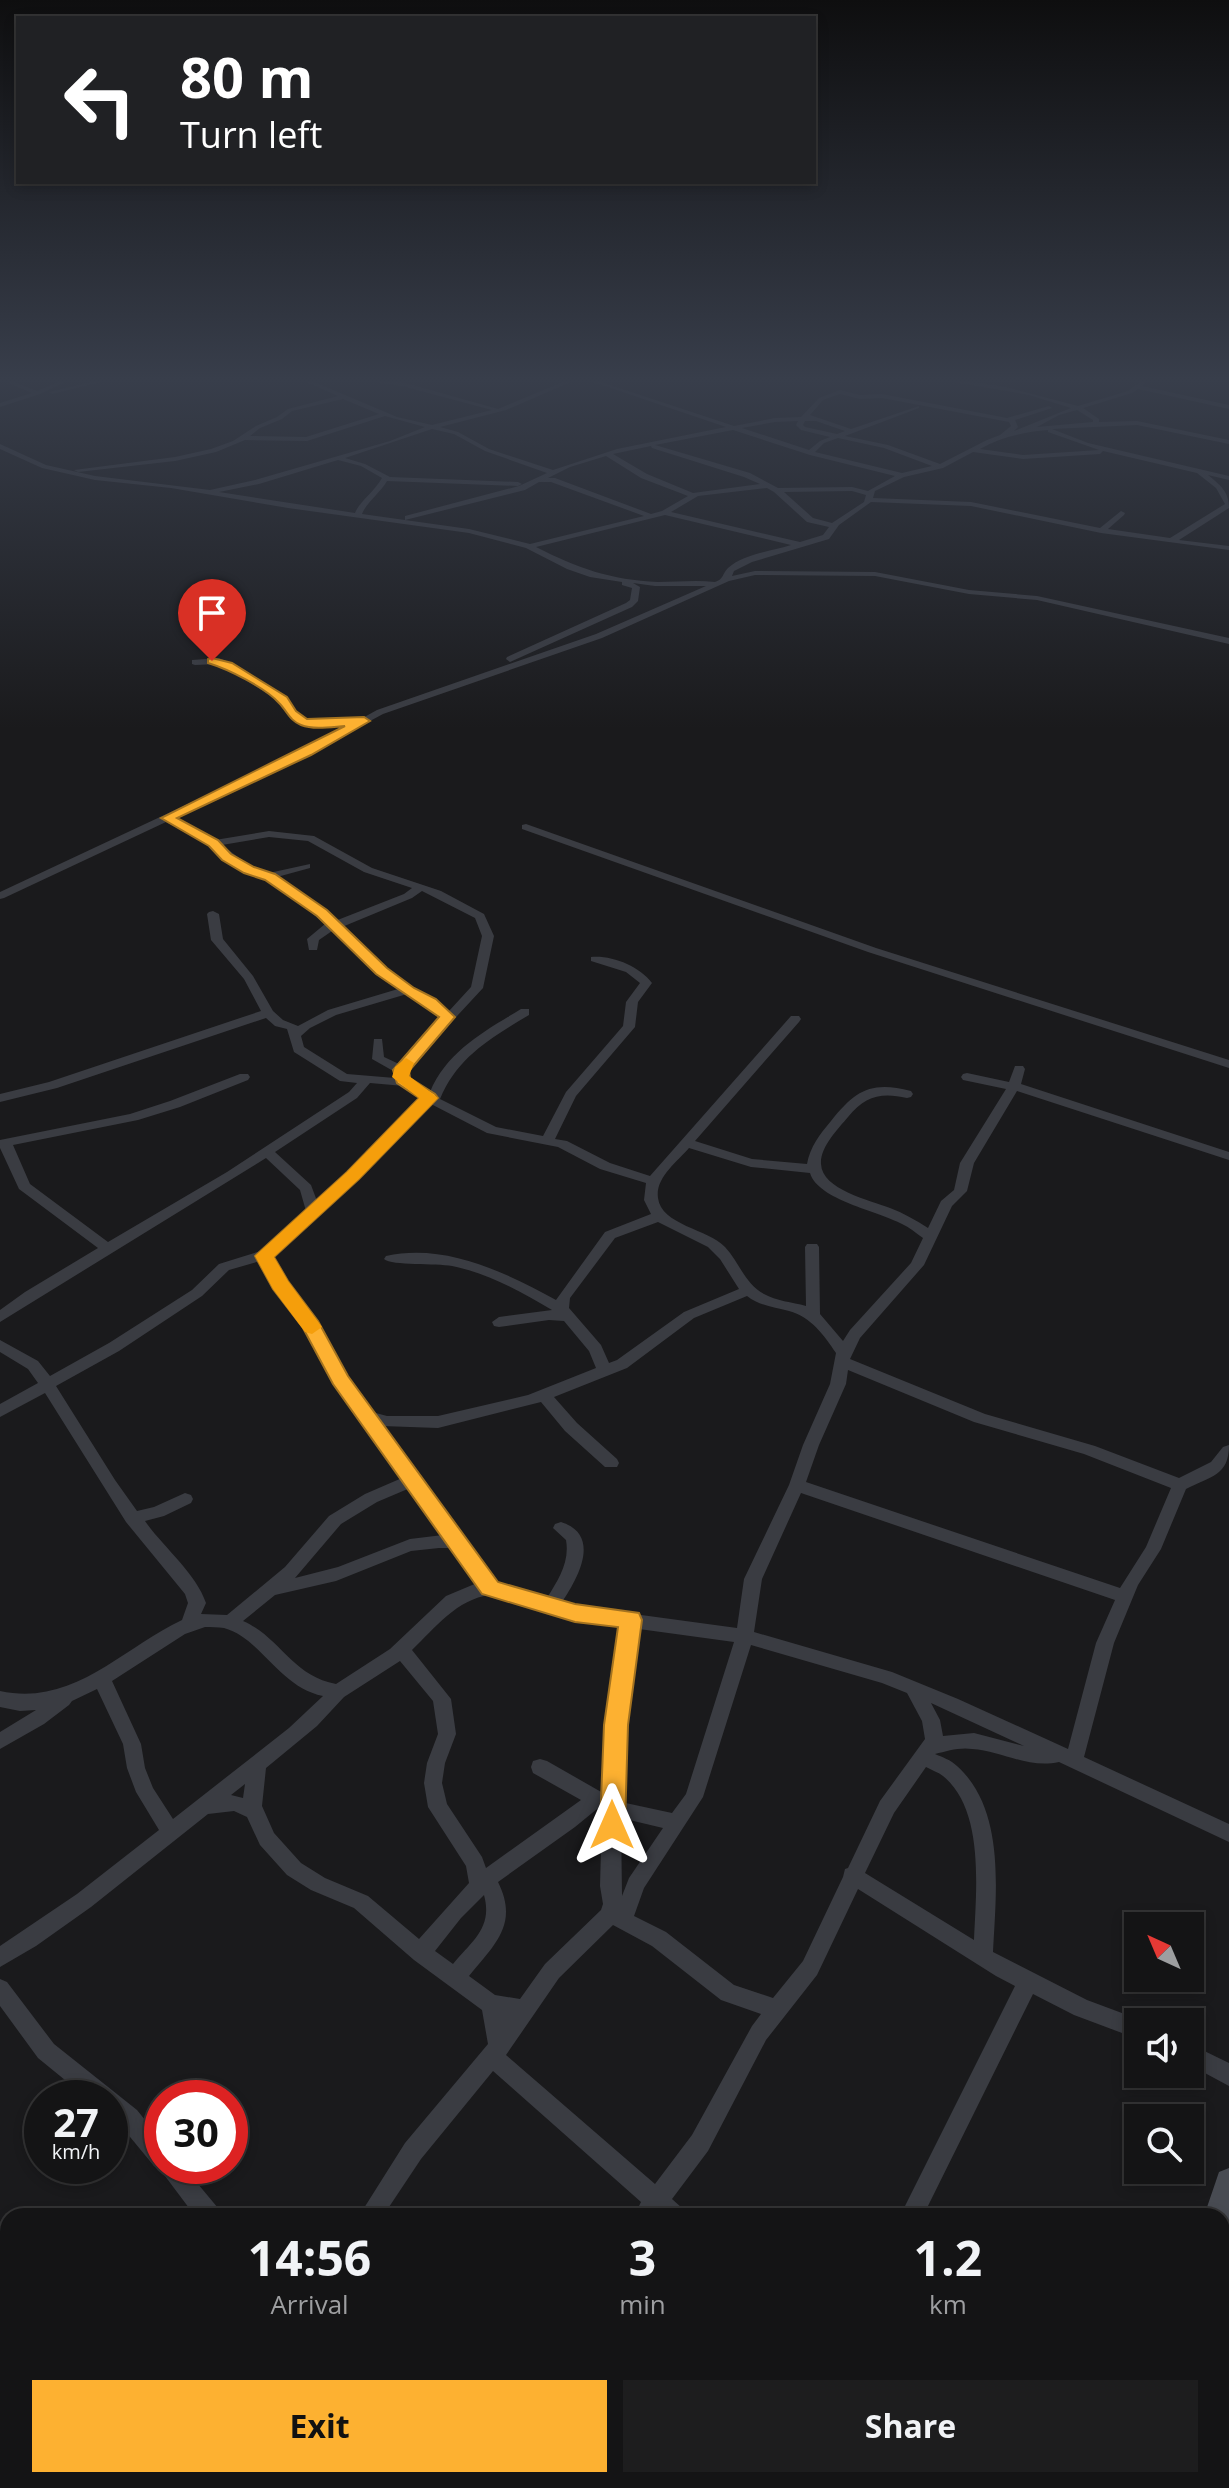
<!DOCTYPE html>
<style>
body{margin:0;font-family:"Open Sans",sans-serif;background:#1d1d1e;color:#f1f3f6;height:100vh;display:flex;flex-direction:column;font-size:30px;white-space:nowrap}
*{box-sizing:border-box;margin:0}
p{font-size:26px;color:#9d9ea0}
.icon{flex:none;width:44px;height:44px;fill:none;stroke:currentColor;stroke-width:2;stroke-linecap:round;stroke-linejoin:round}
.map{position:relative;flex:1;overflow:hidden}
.sheet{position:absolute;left:0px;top:2208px;width:1230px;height:280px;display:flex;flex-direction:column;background:#141415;border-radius:24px 24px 0 0;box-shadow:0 4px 12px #0003,0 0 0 2px #333334}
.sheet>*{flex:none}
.banner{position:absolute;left:16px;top:16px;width:800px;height:168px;border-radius:0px;box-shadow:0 4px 12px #0003,0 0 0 2px #333334;background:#202124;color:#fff;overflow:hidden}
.needle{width:52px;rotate:316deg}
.fabs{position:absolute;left:1124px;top:1912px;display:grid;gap:16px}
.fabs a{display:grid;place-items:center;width:80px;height:80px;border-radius:0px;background:#141415;box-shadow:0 4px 12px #0003,0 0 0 2px #333334;font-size:40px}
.speed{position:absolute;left:24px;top:2080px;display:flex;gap:16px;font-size:40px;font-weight:700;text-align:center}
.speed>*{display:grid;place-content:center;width:104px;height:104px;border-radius:50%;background:#141415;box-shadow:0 4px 12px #0003,0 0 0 2px #333334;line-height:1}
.speed small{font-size:20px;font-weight:400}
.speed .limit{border:12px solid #d22;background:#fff;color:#111}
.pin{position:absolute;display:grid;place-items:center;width:68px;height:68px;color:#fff;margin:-82px -34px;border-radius:50% 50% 50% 0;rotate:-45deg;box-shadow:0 0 8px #0007}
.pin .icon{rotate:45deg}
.me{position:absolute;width:88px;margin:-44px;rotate:0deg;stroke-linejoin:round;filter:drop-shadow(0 0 6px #0008)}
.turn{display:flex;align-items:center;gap:28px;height:168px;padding:0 32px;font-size:36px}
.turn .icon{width:104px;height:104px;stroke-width:2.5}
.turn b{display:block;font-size:56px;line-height:68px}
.eta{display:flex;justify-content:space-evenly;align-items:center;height:136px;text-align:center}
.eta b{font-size:48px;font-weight:700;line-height:56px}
.primary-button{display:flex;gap:16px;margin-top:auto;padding:16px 32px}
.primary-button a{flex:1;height:92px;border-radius:0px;background:#fdb131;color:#111;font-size:32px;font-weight:700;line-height:92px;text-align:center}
.primary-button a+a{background:#1d1d1e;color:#f1f3f6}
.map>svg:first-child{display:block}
</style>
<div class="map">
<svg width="1229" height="2488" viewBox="0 0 1229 2488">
<rect width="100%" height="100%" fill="#1a1a1c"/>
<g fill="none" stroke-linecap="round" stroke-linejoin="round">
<!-- street -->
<path fill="#3a3c42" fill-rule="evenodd" d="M 4,381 L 12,381 L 37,391 L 60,381 L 67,381 L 40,394 L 0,407 L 0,403 L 32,393 Z
M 95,381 L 105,381 L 52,394 L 49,392 Z
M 304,381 L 312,381 L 397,417 L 432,425 L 492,410 L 402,386 L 367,381 L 402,382 L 498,409 L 565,381 L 573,381 L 506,410 L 440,427 L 458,432 L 489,449 L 553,470 L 617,449 L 726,427 L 590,381 L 598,381 L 734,426 L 775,418 L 801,417 L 819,398 L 840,390 L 860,395 L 882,394 L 1007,418 L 1049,406 L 1052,408 L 1015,420 L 1018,427 L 1014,431 L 1071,408 L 1029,395 L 948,381 L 966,381 L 1006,387 L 1078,406 L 1128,391 L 1141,381 L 1148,381 L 1142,386 L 1229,405 L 1229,409 L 1138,389 L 1132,393 L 1083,408 L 1099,419 L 1099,422 L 1137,421 L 1229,440 L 1229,444 L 1137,425 L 1052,429 L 1088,443 L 1229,476 L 1229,480 L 1208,475 C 1220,485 1229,491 1229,508 L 1179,540 L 1229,546 L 1229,550 L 1101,533 L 971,506 L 871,502 L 839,525 L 829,539 L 752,562 L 734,571 L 732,576 L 755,571 L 875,572 L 969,590 L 1037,596 L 1229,638 L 1229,644 L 1037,600 L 969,594 L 875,576 L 755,575 L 729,581 L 602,638 L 383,714 L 309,754 L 174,818 L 215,840 L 269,831 L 314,836 L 372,868 L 441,891 L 484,914 L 494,936 L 483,988 L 407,1070 L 408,1079 L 430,1092 C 447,1051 485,1031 521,1009 L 529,1009 L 529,1015 C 492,1037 457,1057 440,1099 L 496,1127 L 543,1136 L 566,1092 L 623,1026 L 626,1002 L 640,983 L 626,972 L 591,961 L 591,957 C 612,955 639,966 652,983 L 638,1002 L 635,1027 L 576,1096 L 555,1139 L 567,1141 L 610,1163 L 650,1176 L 791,1016 L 799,1016 L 801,1019 L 799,1022 L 695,1141 L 752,1159 L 807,1164 C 810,1147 820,1134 831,1121 C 856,1090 871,1081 911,1091 L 913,1094 L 911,1097 L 907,1098 C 881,1092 865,1096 848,1117 C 838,1129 820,1147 821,1164 C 822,1190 870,1200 890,1208 C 903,1213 916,1220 928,1228 L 941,1201 L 954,1190 L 960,1163 L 1006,1089 L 963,1080 L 961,1077 L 963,1074 L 967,1073 L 1009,1082 L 1015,1066 L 1023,1066 L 1025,1069 L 1021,1084 L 1229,1152 L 1229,1160 L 1017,1091 L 974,1163 L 967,1191 L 952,1206 L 924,1265 L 860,1338 L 850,1359 L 985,1414 L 1095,1446 L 1179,1478 L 1211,1462 L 1223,1447 L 1229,1445 C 1229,1476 1211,1476 1186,1489 L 1161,1549 L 1138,1585 L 1114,1643 L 1084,1757 L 1229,1824 L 1229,1842 L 1059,1762 C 1028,1769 1002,1751 972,1749 C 960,1747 947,1751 935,1754 C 942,1757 951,1760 957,1766 C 1006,1810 996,1893 993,1952 L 1087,2000 L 1146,2022 L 1138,2022 L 1138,2039 L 1074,2015 L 1033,1994 L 923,2216 L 900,2216 L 1015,1986 L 996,1976 L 858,1889 L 817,1975 L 766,2040 L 708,2151 L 672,2199 L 682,2208 L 685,2216 L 634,2216 L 641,2202 L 493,2071 L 421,2159 L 383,2216 L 359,2216 L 405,2143 L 488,2044 L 482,2010 L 414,1960 L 354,1908 L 311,1890 L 287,1875 L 260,1845 L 247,1817 L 234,1811 L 208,1814 L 91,1907 L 36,1946 L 0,1967 L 0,1946 L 77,1894 L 159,1830 L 136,1792 L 127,1768 L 123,1744 L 97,1689 L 72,1701 L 69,1705 L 44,1724 L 0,1749 L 0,1732 L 36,1710 L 20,1711 L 0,1707 L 0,1691 C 73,1707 121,1649 182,1620 L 188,1603 L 185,1594 L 126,1522 L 45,1393 L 0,1417 L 0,1404 L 38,1383 L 28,1369 L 0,1352 L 0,1340 L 38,1361 L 50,1376 L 109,1343 L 192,1290 L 219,1264 L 264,1250 L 306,1211 L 300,1190 L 266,1158 L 0,1322 L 0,1310 L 25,1292 L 98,1248 L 19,1189 L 0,1148 L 0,1140 L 130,1114 L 170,1101 L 240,1074 L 248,1074 L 250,1077 L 248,1080 L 180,1107 L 138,1120 L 13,1145 L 30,1184 L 108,1242 L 227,1172 L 349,1092 L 357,1083 L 340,1081 L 294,1052 L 287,1029 L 275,1026 L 266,1018 L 57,1088 L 0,1102 L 0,1094 L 49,1082 L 261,1011 L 244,979 L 211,940 L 207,914 L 209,912 L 213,911 L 219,914 L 223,939 L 253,976 L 273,1011 L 283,1020 L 298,1026 L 328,1010 L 398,989 L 378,974 L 332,931 L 319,940 L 317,950 L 309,950 L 307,939 L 325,924 L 282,889 L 264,878 L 243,871 L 210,845 L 166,822 L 4,898 L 0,899 L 0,892 L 303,750 L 349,725 L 322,727 L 301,724 L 289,716 L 279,701 L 225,667 L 218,664 L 195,665 L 192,664 L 192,660 L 219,658 L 231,663 L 286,697 L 296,712 L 306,719 L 359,720 L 377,710 L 596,634 L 706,586 L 655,586 L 633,583 L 640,587 L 638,601 L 632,607 L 510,662 L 506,659 L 507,657 L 626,603 L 630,600 L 632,588 L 622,585 L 622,582 L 590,577 L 567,569 L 526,548 L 469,533 L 288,508 L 171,488 L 95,480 L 42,468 L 0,449 L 0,444 L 46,465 L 95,476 L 210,490 L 255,480 L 390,441 L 425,427 L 385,416 L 307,441 L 245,440 L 216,452 L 175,461 L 78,472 L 74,470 L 175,457 L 211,449 L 233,441 L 256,426 L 277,417 L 288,409 L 338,396 ZM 840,394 L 860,399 L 882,398 L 1009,422 L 1011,426 L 1000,435 L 987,440 L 940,464 L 888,445 L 845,436 L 919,408 L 919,406 L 851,429 L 810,415 L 823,400 ZM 343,399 L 379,414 L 306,437 L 250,436 L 260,428 L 282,419 L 292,411 ZM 1077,410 L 1093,420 L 1093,422 L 1037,427 L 1059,415 ZM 798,421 L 796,425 L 801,430 L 830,437 L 820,441 L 809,450 L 742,428 L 775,422 ZM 805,421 L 816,421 L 845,431 L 837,434 L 805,427 L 803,425 ZM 432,429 L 454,434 L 485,451 L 547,473 L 519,486 L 405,516 L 405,520 L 525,490 L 539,482 L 551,482 L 644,516 L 530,544 L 469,529 L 362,514 C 366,503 380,493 387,481 L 518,486 L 522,484 L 518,482 L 390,477 L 365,464 L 345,458 ZM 733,430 L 810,455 L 895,476 L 868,491 L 852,487 L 778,488 L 750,473 L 655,445 ZM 1048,430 L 1048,432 L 1099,450 L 1023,455 L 980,449 C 1001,437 1024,432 1048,430 ZM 838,438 L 884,448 L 932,466 L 902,473 L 815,452 L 824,443 ZM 651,446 L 652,448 L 744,477 L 760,484 L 693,493 L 647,474 L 613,454 ZM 1103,451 L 1197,473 L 1216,488 L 1225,504 L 1170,538 L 1108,529 L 1124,515 L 1125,513 L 1121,511 L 1100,528 L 971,502 L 873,498 L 875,491 L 904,477 L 943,468 L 973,452 L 1023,459 L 1100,454 ZM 606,456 L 641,478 L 688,496 L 662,511 L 651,514 L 555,478 L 548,478 L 570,467 ZM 338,460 L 361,466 L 382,478 C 375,491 359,502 355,513 L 219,492 L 259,484 ZM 767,488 L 774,492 L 807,522 L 829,527 L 823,535 L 800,542 L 671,512 L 698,496 ZM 852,491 L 866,495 L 864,502 L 832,523 L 813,518 L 784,492 ZM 665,515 L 791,545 C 772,551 743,554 728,568 C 722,574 724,579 715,582 C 696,580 677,582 658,582 C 611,580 577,568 536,547 ZM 269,837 L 308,841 L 364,872 L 412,888 L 404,894 L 335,921 L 305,895 L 277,877 L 310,868 L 310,864 L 269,873 L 251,867 L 222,845 ZM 422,891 L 475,918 L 482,936 L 471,987 L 449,1011 L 394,976 L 342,927 L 412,898 ZM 407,994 L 442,1018 L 399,1064 L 384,1057 L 382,1039 L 374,1039 L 372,1059 L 395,1072 L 395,1078 L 347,1074 L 304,1047 L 301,1036 L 310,1028 L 336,1015 ZM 370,1083 L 404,1086 L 422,1098 L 317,1201 L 311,1185 L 275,1152 L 357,1098 ZM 431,1104 L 487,1133 L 558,1147 L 600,1169 L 646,1183 L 644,1200 L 651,1214 L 605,1232 L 556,1300 C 505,1272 445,1243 386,1256 L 384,1259 C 392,1266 436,1263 452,1266 C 488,1273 521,1292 552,1310 L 499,1317 L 492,1322 L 494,1326 L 499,1327 L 549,1320 L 564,1321 L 589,1351 L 596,1368 L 528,1395 L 438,1416 L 387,1416 L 372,1412 L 346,1376 L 316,1322 L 286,1282 L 272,1257 L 358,1178 ZM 689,1148 L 751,1167 L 810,1173 C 818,1200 878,1211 902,1224 C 909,1227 916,1233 923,1238 L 911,1263 L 850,1330 L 843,1341 L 820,1314 L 819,1247 L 817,1244 L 807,1244 L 805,1247 L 806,1306 C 792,1302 776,1301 764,1294 C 745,1284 739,1262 725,1247 C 708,1229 661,1225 658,1198 C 655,1178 677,1162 689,1148 ZM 658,1222 L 708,1247 L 720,1259 L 739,1289 L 684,1312 L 617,1360 L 609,1363 L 601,1345 L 569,1308 L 570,1298 L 615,1238 ZM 260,1261 L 275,1287 L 305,1328 L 335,1383 L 402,1478 L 365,1494 L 329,1516 L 285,1567 L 227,1615 L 201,1614 L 206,1603 C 196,1573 163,1547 145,1521 L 164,1516 L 191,1503 L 193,1499 L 191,1495 L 185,1493 L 154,1507 L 137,1511 L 115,1480 L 56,1386 L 119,1351 L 202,1296 L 229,1270 ZM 747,1296 C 760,1306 774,1307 789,1311 C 811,1317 824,1335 836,1353 L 830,1384 L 803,1445 L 789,1485 L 744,1579 L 737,1628 L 575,1606 L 562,1602 C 578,1578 602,1535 561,1522 L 555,1524 L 553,1528 L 566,1540 C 570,1562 558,1580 547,1598 L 496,1583 L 382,1426 L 438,1428 L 541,1402 L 565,1431 L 605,1467 L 617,1467 L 619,1463 L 617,1459 L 577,1423 L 554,1397 L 627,1368 L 694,1318 ZM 848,1370 L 974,1422 L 1084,1454 L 1171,1488 L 1146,1547 L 1120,1588 L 806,1482 L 819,1445 L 846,1384 ZM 410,1488 L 443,1535 L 410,1539 L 338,1567 L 295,1578 L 341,1524 L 377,1502 ZM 801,1493 L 1115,1600 L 1096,1643 L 1068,1749 L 958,1699 L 892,1672 L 754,1632 L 762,1579 ZM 439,1548 L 452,1548 L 477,1583 L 446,1596 L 390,1649 L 336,1684 C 292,1676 280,1637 243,1621 L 275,1595 L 336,1581 L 411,1551 ZM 490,1595 L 575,1620 L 621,1626 L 604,1758 L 603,1793 L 547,1761 L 540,1759 L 533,1761 L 531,1767 L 533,1773 L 581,1800 L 486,1868 L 482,1857 L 447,1804 L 442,1783 L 445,1763 L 456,1734 L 451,1699 L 412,1650 C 435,1628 457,1599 490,1595 ZM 205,1627 C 211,1627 218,1627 224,1628 C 261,1638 279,1687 323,1696 L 289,1728 L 173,1819 L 153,1788 L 145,1768 L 141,1744 L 112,1681 L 185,1634 ZM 639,1629 L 734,1642 L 686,1794 L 672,1813 L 621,1802 L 622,1758 ZM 751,1645 L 882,1683 L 907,1693 L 922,1721 L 925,1739 L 880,1801 L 848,1868 L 845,1869 L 843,1877 L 803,1961 L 773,1998 L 734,1985 L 666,1932 L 634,1916 L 644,1888 L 703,1797 ZM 400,1661 L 433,1701 L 438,1734 L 427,1763 L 424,1783 L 428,1807 L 466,1866 L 469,1883 L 419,1939 L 368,1896 L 325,1878 L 301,1863 L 274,1833 L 262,1806 L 266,1768 L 317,1726 L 344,1697 ZM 931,1703 L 1024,1746 L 974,1733 L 943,1736 L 940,1720 ZM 926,1767 C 931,1770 938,1772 943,1776 C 985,1810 976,1891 974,1940 L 865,1873 L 894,1813 ZM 245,1784 L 243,1798 L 231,1795 ZM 597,1809 L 602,1812 L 600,1886 L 603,1904 L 601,1910 L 545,1964 L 520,1999 L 495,1995 L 469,1976 C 495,1944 519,1924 498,1882 L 575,1827 ZM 621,1818 L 663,1828 L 629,1878 L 622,1896 ZM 484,1895 C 493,1928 472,1941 453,1964 L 435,1951 L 461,1918 ZM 613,1925 L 652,1946 L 721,2000 L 761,2014 L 752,2026 L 692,2135 L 655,2184 L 506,2055 L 559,1978 Z
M 526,824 L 876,948 L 1229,1060 L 1229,1068 L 868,952 L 522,829 L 522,825 Z
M 0,1979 L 7,1982 L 54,2044 L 137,2110 L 162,2141 L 162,2166 L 183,2166 L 218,2208 L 221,2216 L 195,2216 L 159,2168 L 154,2166 L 121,2126 L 110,2117 L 110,2098 L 87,2098 L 38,2058 L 0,2006 Z
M 1190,2044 L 1229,2063 L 1229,2086 L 1190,2065 Z
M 0,2426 L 8,2429 L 8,2461 L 0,2458 Z
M 14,2480 L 41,2480 L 45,2488 L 18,2488 Z
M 224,2480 L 252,2480 L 248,2488 L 220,2488 Z
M 470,2480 L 501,2480 L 505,2488 L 474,2488 Z
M 1047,2480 L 1082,2480 L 1086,2488 L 1051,2488 Z"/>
<!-- secondary -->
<path fill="#484b52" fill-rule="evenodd" d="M 1229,2168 L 1229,2226 L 1222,2229 L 1222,2216 L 1204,2216 L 1219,2172 Z
M 1222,2274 L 1229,2277 L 1229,2308 L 1222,2305 Z
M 1134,2480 L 1166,2480 L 1164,2488 L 1132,2488 Z"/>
</g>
<!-- sky -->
<linearGradient id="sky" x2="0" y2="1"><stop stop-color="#0e0e0f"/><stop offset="0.52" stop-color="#383e4b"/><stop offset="1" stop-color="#383e4b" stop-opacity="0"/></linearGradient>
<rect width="1229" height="729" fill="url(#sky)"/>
<!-- route -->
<path fill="#fdb131" stroke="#a47320" stroke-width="2" d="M 212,658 L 232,663 L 287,697 L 296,711 L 307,719 L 364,717 L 370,721 L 311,755 L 177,818 L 218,840 L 231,854 L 254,867 L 275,874 L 327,910 L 387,968 L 414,988 L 436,999 L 455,1017 L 409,1071 L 410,1078 L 435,1094 L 438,1098 L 435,1101 L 359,1179 L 274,1257 L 288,1281 L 318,1321 L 348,1376 L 498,1582 L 575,1604 L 639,1613 L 642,1620 L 628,1725 L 625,1825 L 621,1833 L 612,1836 L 603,1833 L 600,1825 L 604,1725 L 618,1627 L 575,1622 L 482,1594 L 333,1384 L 303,1328 L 273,1289 L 255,1256 L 347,1172 L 419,1098 L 397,1083 L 393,1070 L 439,1017 L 376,974 L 317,916 L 265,880 L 244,873 L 222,860 L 209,846 L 161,818 L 345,726 C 331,727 314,730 301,725 C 290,721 287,711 279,703 C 266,688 228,669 208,663 L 208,659 Z"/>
<!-- slow -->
<path fill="#f59e0b" d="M 406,1058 L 414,1063 L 409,1076 L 438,1098 L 359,1179 L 274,1257 L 288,1281 L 322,1327 L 312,1334 L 305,1332 L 273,1289 L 255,1256 L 347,1172 L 419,1098 L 392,1077 L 395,1067 Z"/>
</svg>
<div class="fabs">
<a><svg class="needle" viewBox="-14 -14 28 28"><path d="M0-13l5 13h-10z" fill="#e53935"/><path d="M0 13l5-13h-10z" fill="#9d9ea0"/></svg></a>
<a><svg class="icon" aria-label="sound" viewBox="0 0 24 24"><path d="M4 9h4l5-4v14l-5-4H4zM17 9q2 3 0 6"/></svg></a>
<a><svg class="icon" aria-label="search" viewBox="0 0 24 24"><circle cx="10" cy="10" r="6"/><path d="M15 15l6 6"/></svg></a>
</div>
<div class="speed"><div>27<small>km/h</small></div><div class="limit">30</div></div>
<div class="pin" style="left:212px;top:661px;background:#d93025"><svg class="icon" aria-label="arrive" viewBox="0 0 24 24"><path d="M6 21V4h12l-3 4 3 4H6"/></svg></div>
<svg class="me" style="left:612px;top:1825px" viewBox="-20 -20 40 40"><path d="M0-17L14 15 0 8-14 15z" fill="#fdb131" stroke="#fff" stroke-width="4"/></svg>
<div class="banner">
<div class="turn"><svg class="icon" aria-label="left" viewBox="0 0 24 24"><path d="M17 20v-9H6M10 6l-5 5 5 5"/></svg><div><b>80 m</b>Turn left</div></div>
</div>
<section class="sheet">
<div class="eta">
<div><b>14:56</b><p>Arrival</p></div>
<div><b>3</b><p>min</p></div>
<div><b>1.2</b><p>km</p></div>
</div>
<div class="primary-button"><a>Exit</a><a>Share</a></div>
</section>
</div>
